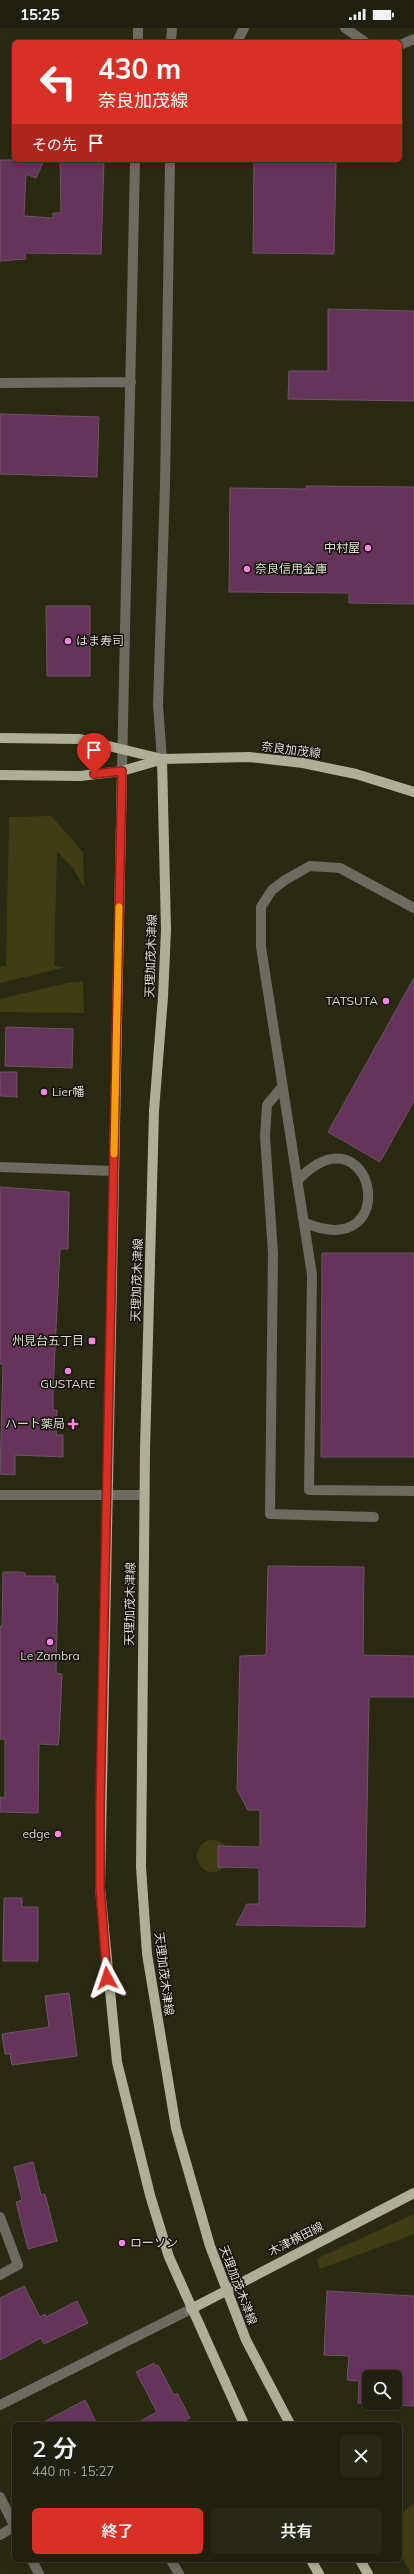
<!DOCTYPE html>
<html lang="ja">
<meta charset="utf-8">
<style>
body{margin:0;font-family:Mulish,"Noto Sans JP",sans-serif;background:#282817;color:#f1f3f6;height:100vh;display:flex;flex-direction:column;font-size:15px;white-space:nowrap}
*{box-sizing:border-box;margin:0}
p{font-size:13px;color:#a2a39e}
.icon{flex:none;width:22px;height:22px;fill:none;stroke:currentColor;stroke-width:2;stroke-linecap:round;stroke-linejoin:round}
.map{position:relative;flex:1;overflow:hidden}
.panel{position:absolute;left:12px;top:2394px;width:390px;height:140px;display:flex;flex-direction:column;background:#20200e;border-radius:6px;box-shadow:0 2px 6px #0003,0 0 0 1px #3d3e2e}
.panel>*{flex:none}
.guide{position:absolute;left:12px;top:12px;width:390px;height:122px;border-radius:6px;box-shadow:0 2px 6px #0003,0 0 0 1px #3d3e2e;background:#d93025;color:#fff;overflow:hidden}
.controls{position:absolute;left:362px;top:2342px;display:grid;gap:8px}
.controls a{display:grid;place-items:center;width:40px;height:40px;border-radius:6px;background:#20200e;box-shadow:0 2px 6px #0003,0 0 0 1px #3d3e2e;font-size:20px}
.pin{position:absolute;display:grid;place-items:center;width:34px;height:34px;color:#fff;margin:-41px -17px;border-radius:50% 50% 50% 0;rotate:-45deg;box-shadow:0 0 4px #0007}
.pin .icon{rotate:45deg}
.me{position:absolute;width:44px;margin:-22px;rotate:355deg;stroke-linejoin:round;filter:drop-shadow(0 0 3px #0008)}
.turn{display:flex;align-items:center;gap:14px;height:84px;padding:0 20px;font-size:18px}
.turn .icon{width:52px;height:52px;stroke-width:2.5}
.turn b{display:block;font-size:28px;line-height:34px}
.then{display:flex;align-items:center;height:38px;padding:0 20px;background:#0003;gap:8px;font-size:15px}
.round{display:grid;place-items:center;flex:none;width:42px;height:42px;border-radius:6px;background:#282817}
.overview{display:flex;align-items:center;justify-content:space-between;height:68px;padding:0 20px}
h1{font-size:24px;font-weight:600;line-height:30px}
.action{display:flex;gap:8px;margin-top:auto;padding:8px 20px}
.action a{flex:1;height:46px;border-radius:6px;background:#d93025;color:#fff;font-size:16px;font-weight:600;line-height:46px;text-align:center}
.action a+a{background:#282817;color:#f1f3f6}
.status{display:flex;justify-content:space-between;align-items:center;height:28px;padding:0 20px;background:#20200e;direction:ltr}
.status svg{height:11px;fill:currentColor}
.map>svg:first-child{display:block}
</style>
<div class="status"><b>15:25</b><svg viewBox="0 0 49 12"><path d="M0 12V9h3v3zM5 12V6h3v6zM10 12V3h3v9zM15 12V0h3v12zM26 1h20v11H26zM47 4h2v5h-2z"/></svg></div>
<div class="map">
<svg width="414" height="2546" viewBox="0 0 414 2546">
<rect width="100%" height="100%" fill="#2a2a12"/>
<!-- green -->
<path fill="#3e3d13" d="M 51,788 L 83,824 L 84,859 L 71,837 L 57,824 L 54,938 L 66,939 L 0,955 L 0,939 L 6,938 L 9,789 Z
M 71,954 L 83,954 L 84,985 L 0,984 L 0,971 Z
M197 1828a16 16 0 1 1 32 0a16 16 0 1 1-32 0Z
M 414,2186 L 414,2206 L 320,2241 L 316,2231 Z
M 414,2475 L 414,2546 L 411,2546 L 400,2525 L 400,2487 Z"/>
<!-- building -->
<path fill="#66335b" stroke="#6c5566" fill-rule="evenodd" d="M 0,132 L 44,132 L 36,150 L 26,146 L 24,188 L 53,190 L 53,185 L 61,185 L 60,132 L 104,132 L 101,226 L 25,225 L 26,231 L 0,233 Z
M 254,132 L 336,132 L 334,226 L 253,225 Z
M 328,281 L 414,283 L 414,373 L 288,371 L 289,343 L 328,343 Z
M 0,386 L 99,389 L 97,449 L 0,446 Z
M 306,458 L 414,459 L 414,576 L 349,575 L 349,565 L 229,564 L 230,460 L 306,461 Z
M 46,578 L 90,578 L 90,648 L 47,648 Z
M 414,950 L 414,1073 L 380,1134 L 328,1104 Z
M 6,999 L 73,1001 L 72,1040 L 5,1038 Z
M 0,1044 L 17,1044 L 17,1069 L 0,1068 Z
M 0,1159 L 69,1164 L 68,1221 L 60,1221 L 53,1363 L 53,1382 L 57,1382 L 56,1407 L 63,1407 L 63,1429 L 15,1427 L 15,1447 L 0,1446 L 3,1336 L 0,1336 Z
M 322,1225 L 414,1225 L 414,1429 L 321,1429 Z
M 268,1538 L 364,1539 L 363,1627 L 414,1628 L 414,1669 L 369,1669 L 365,1899 L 236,1897 L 247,1876 L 259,1876 L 259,1840 L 218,1839 L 218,1818 L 260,1819 L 260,1782 L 248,1782 L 237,1762 L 240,1628 L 266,1627 Z
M 3,1544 L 21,1544 L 25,1545 L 25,1548 L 55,1548 L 55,1556 L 58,1556 L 56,1645 L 62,1646 L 59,1709 L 58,1717 L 39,1716 L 38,1785 L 0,1784 L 0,1769 L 5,1770 L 5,1711 L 0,1711 L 0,1598 L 2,1598 Z
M 4,1870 L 22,1870 L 22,1879 L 38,1879 L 38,1933 L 3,1933 Z
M 69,1965 L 77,2028 L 12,2037 L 10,2026 L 5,2026 L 2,2006 L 49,1999 L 45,1968 Z
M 33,2134 L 41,2167 L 45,2166 L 57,2213 L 28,2221 L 16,2174 L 22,2172 L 14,2139 Z
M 24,2258 L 40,2289 L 45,2286 L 46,2289 L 77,2273 L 88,2295 L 44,2316 L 41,2310 L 0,2332 L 0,2270 Z
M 327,2263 L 414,2268 L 414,2378 L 358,2375 L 359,2353 L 347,2352 L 349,2328 L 324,2327 ZM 369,2349 L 395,2349 L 395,2375 L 369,2375 Z
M 154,2335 L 156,2338 L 158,2337 L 174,2367 L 177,2365 L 190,2390 L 179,2396 L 135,2396 L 157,2384 L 136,2344 Z
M 85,2372 L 97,2396 L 40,2396 Z"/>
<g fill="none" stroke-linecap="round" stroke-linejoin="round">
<!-- minor -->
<path stroke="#6b6b60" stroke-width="10" d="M 345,0 L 365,14
M 138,14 L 138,0
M 171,14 L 172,0
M 237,14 L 244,0
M 400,17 L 414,11
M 0,355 L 131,354
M 162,731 L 158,677 L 165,457 L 170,132
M 122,743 L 135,132
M 414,880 L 340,840 L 310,838 L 285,852 L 272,862 L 261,879 L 261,919 L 312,1247 L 309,1462 L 414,1463
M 282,1059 L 267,1077 L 265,1108 L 273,1225 L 270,1486 L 374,1489
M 0,1139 L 113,1143
M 297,1153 C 373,1073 406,1236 305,1195
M 0,1467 L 144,1467
M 0,2189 L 18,2237 L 0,2247
M 0,2377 L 191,2281
M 0,2469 L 14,2497
M 0,2507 L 14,2499
M 32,2532 L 39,2546
M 171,2532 L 179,2546"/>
<!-- major -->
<path stroke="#aeaf96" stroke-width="10" d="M 0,710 L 80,711 L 162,731 L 249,729 L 303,735 L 356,746 L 414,764
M 162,731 L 166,902 L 163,969 L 154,1083 L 145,1422 L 141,1839 L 147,1926 L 176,2100 L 210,2218 L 246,2312 L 290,2396
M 122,743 L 100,1860 L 117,2034 L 150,2167 L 169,2229 L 244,2396
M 0,747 L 80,748 L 122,743 L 160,732
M 191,2281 L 414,2165
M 311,2532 L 319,2546
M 360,2532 L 368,2546"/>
</g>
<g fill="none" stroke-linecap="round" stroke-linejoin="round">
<defs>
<path id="route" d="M 94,746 L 122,743 L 100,1778 L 100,1860 L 107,1950"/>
</defs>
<!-- route casing -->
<use href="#route" stroke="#8d1f18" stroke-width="10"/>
<!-- route -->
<use href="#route" stroke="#d93025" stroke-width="7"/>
<!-- slow -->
<path stroke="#f59e0b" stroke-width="7" d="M 114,1126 L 119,879"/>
</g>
<!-- markers -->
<g fill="#fc86e3" stroke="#121208" stroke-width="1.5">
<circle cx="368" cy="520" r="4"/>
<circle cx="247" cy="541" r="4"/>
<circle cx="68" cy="613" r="4"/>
<circle cx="386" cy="973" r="4"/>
<circle cx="44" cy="1064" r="4"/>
<rect x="88" y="1309" width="8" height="8" rx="2"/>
<circle cx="68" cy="1343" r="4"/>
<path d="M71 1390h4v4h4v4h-4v4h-4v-4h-4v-4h4z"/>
<circle cx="50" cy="1614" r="4"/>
<circle cx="58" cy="1806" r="4"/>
<circle cx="122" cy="2215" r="4"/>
</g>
<g text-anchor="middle" stroke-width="3" stroke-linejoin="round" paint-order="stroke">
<!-- poi labels -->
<g font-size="12" fill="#ddddcf" stroke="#121208" text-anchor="end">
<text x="360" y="524">中村屋</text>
<text x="255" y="545" text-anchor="start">奈良信用金庫</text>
<text x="76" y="617" text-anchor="start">はま寿司</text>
<text x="378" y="977">TATSUTA</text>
<text x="52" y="1068" text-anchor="start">Lier幡</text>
<text x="84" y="1317">州見台五丁目</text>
<text x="68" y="1360" text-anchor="middle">GUSTARE</text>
<text x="65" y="1400">ハート薬局</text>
<text x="50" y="1632" text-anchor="middle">Le Zambra</text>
<text x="50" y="1810">edge</text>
<text x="130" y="2219" text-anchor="start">ローソン</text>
</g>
<!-- street labels -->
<g font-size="12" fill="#ddddcf" stroke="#121208">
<text transform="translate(291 722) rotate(7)" y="4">奈良加茂線</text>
<text transform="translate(151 928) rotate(-88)" y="4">天理加茂木津線</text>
<text transform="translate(137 1252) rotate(-88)" y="4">天理加茂木津線</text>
<text transform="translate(130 1576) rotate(-89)" y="4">天理加茂木津線</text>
<text transform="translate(164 1946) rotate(83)" y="4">天理加茂木津線</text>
<text transform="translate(296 2211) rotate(-27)" y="4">木津横田線</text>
<text transform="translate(238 2257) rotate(69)" y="4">天理加茂木津線</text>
</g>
</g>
</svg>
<div class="controls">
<a><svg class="icon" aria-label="search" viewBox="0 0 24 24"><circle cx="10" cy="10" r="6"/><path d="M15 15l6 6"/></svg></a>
</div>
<div class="pin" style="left:94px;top:746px;background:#d93025"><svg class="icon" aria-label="arrive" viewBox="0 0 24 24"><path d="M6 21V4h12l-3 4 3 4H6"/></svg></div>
<svg class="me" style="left:107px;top:1950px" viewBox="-20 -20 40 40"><path d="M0-17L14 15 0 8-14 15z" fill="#d93025" stroke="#fff" stroke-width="4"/></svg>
<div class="guide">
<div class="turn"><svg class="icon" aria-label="left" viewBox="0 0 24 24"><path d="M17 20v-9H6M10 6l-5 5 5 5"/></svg><div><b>430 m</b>奈良加茂線</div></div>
<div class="then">その先<svg class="icon" aria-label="arrive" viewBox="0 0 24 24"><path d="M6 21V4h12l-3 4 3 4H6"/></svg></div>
</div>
<section class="panel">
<div class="overview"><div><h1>2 分</h1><p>440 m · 15:27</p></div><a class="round"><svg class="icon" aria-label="close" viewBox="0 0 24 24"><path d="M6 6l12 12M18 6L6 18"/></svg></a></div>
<div class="action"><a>終了</a><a>共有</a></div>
</section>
</div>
